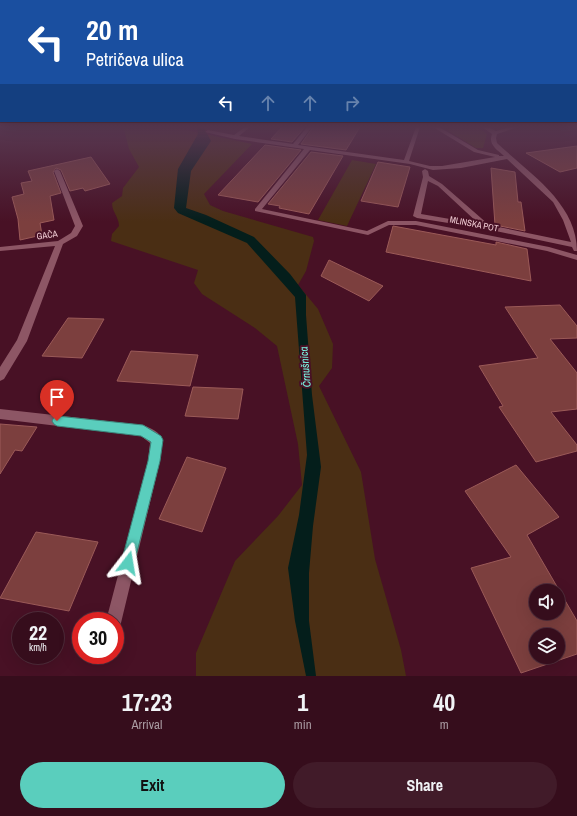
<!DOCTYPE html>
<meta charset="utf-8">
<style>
body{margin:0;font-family:"Archivo Narrow",sans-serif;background:#411b29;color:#f1f3f6;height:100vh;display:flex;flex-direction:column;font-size:15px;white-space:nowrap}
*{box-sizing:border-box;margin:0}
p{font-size:13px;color:#aa9ca3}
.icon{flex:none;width:22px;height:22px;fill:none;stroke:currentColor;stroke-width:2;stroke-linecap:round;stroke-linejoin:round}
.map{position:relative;height:676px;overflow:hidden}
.drawer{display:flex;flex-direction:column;background:#360d1c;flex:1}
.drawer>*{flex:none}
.top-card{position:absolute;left:0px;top:0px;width:577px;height:122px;box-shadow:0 4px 16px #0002,0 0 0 1px #502d3b;background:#1a4fa0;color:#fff;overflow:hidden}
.controls{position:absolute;left:529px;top:584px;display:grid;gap:8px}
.controls a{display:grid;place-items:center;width:36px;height:36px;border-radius:50%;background:#360d1c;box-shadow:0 4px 16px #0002,0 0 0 1px #502d3b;font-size:20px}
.speed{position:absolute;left:12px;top:612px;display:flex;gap:8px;font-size:20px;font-weight:700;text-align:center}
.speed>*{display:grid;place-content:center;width:52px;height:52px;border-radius:50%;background:#360d1c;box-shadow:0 4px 16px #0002,0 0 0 1px #502d3b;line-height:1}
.speed small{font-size:10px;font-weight:400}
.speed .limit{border:6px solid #d22;background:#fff;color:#111}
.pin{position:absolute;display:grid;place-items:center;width:34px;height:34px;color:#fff;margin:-41px -17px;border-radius:50% 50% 50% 0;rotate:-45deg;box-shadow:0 0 4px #0007}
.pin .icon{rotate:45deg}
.me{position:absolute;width:44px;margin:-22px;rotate:14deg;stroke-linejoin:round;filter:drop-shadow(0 0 3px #0008)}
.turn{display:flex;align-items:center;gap:14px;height:84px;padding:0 20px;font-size:18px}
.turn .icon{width:52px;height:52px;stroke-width:2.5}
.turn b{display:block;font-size:28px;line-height:34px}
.lanes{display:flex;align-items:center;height:38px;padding:0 20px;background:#0003;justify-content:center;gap:20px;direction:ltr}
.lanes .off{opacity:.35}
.eta{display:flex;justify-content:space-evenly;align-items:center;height:68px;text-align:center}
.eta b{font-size:24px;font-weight:700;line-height:28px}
.action{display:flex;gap:8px;margin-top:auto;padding:8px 20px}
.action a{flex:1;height:46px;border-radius:24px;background:#5acebd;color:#111;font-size:16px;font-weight:700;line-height:46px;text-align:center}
.action a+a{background:#411b29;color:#f1f3f6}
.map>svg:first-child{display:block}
</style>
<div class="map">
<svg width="577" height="676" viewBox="0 0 577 676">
<rect width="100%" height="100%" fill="#481125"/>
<!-- green -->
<path fill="#4a2e14" d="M 120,127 L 172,127 L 252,144 L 204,194 L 210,205 L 223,211 L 313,237 L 314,241 L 306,271 L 298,285 L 318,309 L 333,344 L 332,368 L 319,386 L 361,472 L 375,559 L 401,650 L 406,676 L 196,676 L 196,653 L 235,561 L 278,516 L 302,485 L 298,444 L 277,346 L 255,328 L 202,294 L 194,283 L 198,270 L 111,241 L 112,234 L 119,226 C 119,217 112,212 112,203 L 122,196 L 123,188 L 139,167 L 129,149 L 124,129 Z
M 442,127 L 477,127 L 487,134 L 483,148 L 476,148 Z
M 352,160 L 376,164 L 347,226 L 318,220 Z"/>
<!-- water -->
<path fill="#041e1b" d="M 197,127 L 204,128 L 211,141 L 191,171 L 186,208 L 206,215 L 254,237 L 290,274 L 306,295 L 306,315 L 312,395 L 321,467 L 313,526 L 309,573 L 309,621 L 316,676 L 306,676 L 295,621 L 288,568 L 299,515 L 307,455 L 295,297 L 247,243 L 178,213 L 174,208 L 178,169 L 198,134 Z"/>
<!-- building -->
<path fill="#7c3f3e" stroke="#9b5a58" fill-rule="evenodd" d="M 282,127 L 305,127 L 292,142 L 271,139 Z
M 313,127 L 360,127 L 346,150 L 301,144 Z
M 265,145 L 301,150 L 258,202 L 218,195 Z
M 577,146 L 577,168 L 560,172 L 526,153 Z
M 311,152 L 343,156 L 309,214 L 279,208 L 280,206 L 268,204 Z
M 91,157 L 110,184 L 85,191 L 83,188 L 70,191 L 61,170 L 56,168 L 53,172 L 61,193 L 50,196 L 54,220 L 40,223 L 42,235 L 20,240 L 18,219 L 12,197 L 24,194 L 21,183 L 32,181 L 28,171 Z
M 378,162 L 410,167 L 398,207 L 361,201 Z
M 491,168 L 515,172 L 518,202 L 521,202 L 525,231 L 495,225 Z
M 393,226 L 496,245 L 496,242 L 527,249 L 531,281 L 386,252 Z
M 329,260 L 383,286 L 369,301 L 321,276 Z
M 560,305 L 577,326 L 577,338 L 550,339 L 577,373 L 577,409 L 551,412 L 577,445 L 577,451 L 536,462 L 499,407 L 503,406 L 479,366 L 538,358 L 505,307 Z
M 68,318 L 104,319 L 82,358 L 42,356 Z
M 131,351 L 198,355 L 190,386 L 117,381 Z
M 193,387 L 243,389 L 238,419 L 185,416 Z
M 0,424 L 37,427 L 22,451 L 15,450 L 0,474 Z
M 187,457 L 226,468 L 202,532 L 159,519 Z
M 516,465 L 559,517 L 527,535 L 577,621 L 577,654 L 521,673 L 471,568 L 511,557 L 465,491 ZM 536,591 L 558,591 L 558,613 L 536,613 ZM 536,635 L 558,635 L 558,657 L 536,657 Z
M 36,532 L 98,542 L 69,611 L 0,598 Z"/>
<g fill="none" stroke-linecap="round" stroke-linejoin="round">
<!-- minor -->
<path fill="#8d5665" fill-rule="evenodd" d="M 245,127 L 250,127 L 239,136 L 293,144 L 307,127 L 312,127 L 298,145 L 404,160 L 416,127 L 420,127 L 409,161 L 430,166 L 442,166 L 495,157 L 474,152 L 433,127 L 439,127 L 478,150 L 499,155 L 499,156 L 504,156 C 496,149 488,144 492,134 L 482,127 L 488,127 L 496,131 L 510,127 L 518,127 L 497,134 L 496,138 L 497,143 C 529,173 577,203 577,251 L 574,251 L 572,247 L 486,229 L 417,218 L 413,216 L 423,177 L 422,171 L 425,169 L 428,171 L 429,176 L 442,184 L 489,225 L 571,242 L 563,220 L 553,202 L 507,159 L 461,168 L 433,170 L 410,164 L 310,150 L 262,209 L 367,231 L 388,221 L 416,221 L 549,247 L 577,255 L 577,260 L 547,251 L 416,225 L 389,225 L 368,235 L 255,211 L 255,209 L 304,149 L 235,139 L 205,132 L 208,130 L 234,135 ZM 428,181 L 438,186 L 479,224 L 421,214 Z
M 57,169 L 60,171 L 83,226 L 77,236 L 63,244 L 27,341 L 4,379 L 0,381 L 0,367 L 17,340 L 55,246 L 0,251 L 0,247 L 58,241 L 71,233 L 75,226 L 54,171 Z
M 0,409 L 143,425 C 166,434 163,439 160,461 L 120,627 L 115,629 L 115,621 L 106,621 L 148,461 L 150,443 L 141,436 L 0,419 Z"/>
</g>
<!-- sky -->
<linearGradient id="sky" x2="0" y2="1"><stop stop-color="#280914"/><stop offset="0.57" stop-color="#583851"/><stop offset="1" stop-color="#583851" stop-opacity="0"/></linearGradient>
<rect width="577" height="222" fill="url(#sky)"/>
<!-- route -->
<path fill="#5acebd" stroke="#3a867b" d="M 57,416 L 143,425 L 161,436 L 163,440 L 160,461 L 133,568 L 128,570 L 124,568 L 121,563 L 148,461 L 151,442 L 141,436 L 57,426 L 54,424 L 52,421 L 54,417 Z"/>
<g text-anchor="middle" stroke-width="4" stroke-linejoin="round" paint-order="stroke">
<!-- far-street labels -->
<g font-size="9" fill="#f1ccd4" stroke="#481125">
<text transform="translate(474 224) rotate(11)" y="3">MLINSKA POT</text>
<text transform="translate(47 235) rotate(-8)" y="3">GAČA</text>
</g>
<!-- water labels -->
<g font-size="11" font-style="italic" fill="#7afbe8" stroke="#481125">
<text transform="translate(305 367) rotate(-95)" y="4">Črnušnica</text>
</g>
</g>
</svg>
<div class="controls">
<a><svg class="icon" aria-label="sound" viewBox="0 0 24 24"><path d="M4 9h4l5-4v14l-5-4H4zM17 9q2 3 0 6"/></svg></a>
<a><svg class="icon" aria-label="layers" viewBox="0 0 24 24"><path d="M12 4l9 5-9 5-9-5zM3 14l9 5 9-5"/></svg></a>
</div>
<div class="speed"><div>22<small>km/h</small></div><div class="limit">30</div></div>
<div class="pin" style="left:57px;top:421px;background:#d93025"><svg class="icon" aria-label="arrive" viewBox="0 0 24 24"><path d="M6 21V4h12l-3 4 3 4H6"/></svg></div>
<svg class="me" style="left:128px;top:563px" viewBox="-20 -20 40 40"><path d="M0-17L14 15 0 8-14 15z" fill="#5acebd" stroke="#fff" stroke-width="4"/></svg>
<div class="top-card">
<div class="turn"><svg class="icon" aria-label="left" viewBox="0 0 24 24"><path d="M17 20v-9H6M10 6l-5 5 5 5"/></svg><div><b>20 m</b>Petričeva ulica</div></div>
<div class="lanes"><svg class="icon" aria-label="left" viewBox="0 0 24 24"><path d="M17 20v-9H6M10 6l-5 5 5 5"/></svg><svg class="icon off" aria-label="ahead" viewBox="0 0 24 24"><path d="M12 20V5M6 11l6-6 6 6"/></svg><svg class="icon off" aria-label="ahead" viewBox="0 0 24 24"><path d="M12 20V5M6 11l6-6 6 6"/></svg><svg class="icon off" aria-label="right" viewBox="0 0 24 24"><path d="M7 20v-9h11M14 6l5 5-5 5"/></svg></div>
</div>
</div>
<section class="drawer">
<div class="eta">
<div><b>17:23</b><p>Arrival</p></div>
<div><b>1</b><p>min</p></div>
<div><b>40</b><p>m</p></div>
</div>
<div class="action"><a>Exit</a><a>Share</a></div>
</section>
